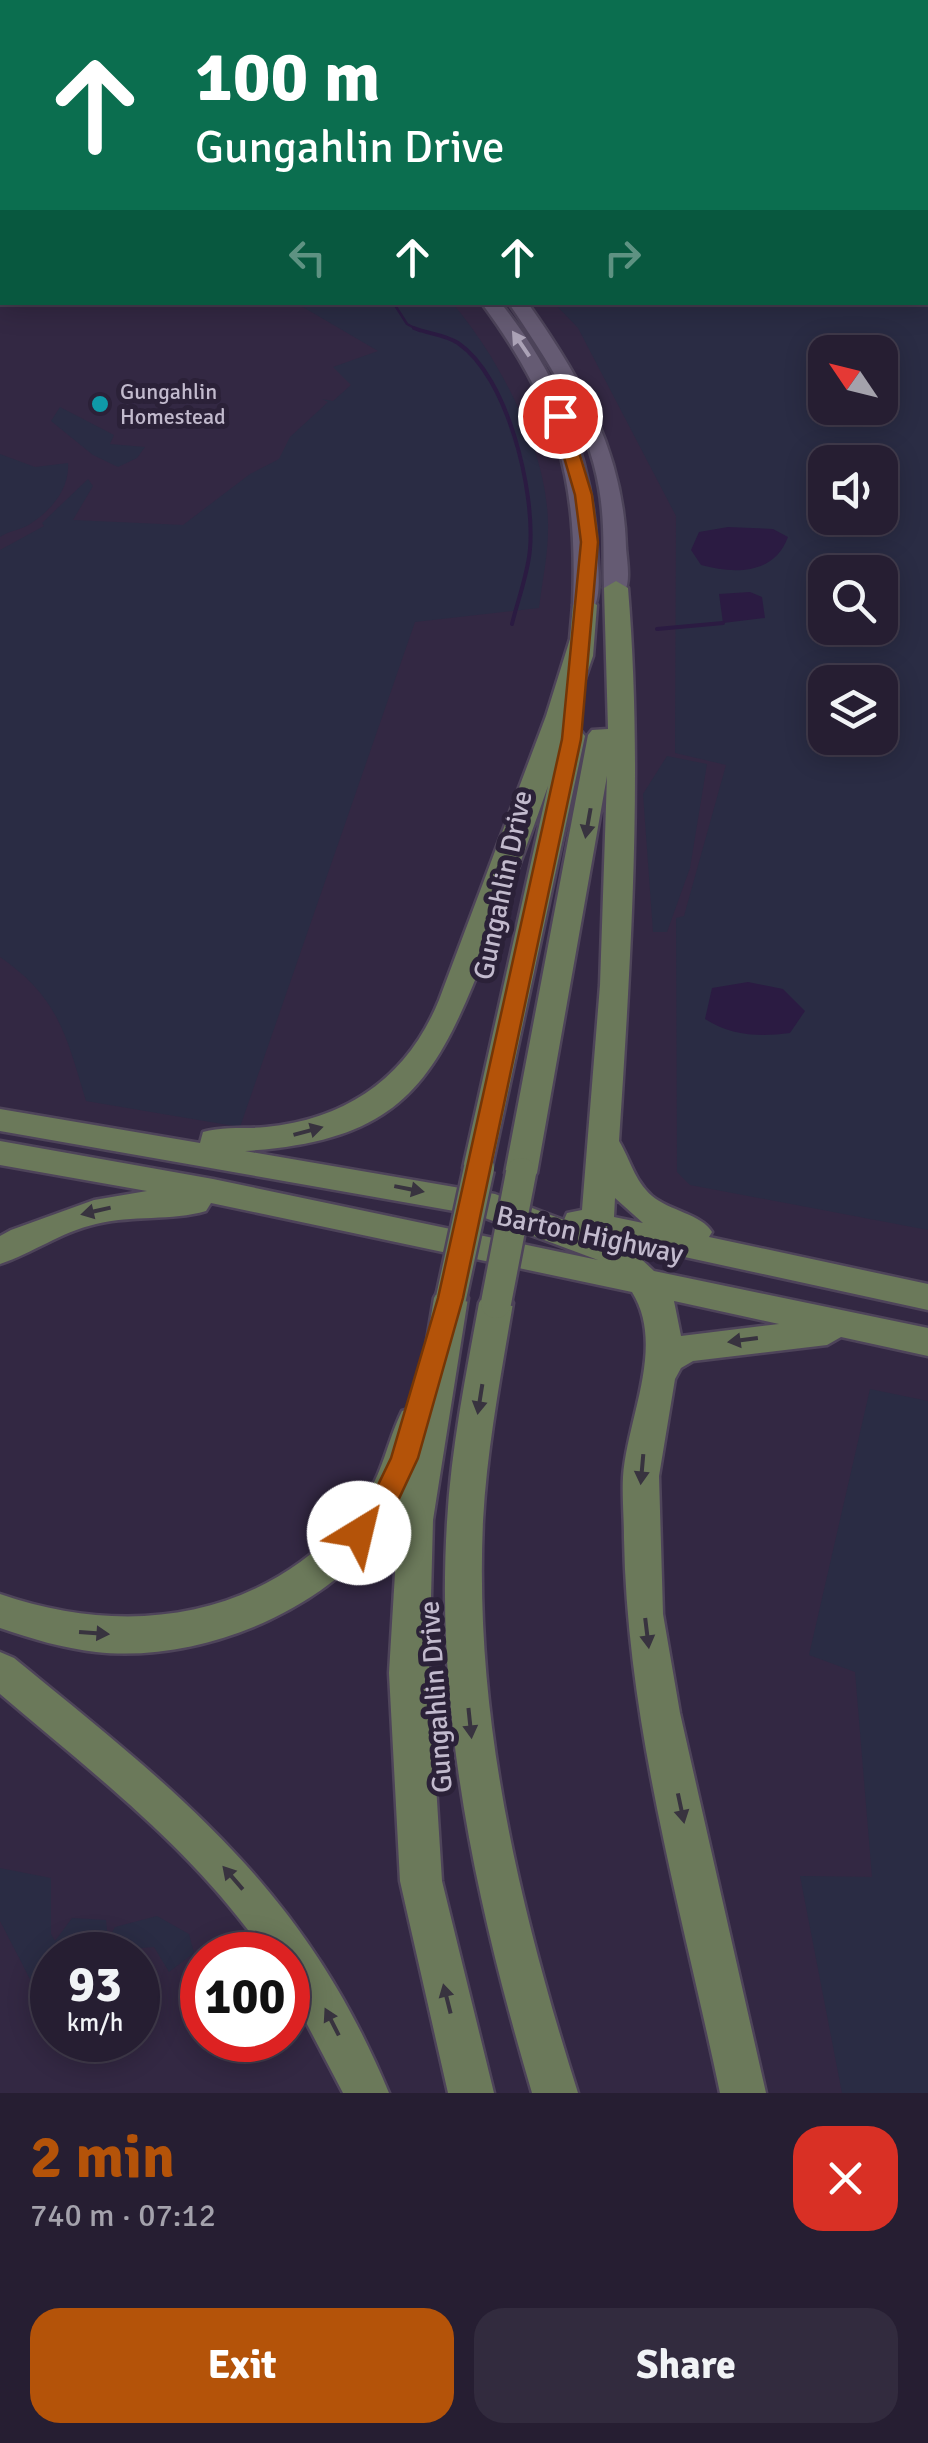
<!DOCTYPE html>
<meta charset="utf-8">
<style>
body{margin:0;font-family:Signika,sans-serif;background:#322b3e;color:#f1f3f6;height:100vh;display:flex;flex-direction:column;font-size:38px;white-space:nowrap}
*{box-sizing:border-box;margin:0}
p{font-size:32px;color:#a4a2ac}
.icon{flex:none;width:55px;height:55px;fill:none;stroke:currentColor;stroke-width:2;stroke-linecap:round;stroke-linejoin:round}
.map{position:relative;height:2093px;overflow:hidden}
.drawer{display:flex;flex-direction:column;background:#261e32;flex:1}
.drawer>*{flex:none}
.top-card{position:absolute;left:0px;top:0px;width:930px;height:305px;box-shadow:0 5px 25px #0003,0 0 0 2px #423c4d;background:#0b6e4f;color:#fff;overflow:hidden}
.needle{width:65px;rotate:305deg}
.controls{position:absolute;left:808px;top:335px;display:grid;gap:20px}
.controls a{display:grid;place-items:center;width:90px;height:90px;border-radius:20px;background:#261e32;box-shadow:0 5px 25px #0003,0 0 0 2px #423c4d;font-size:50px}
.speed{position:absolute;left:30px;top:1932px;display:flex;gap:20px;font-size:50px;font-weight:700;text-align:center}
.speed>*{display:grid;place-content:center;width:130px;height:130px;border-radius:50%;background:#261e32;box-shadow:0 5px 25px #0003,0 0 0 2px #423c4d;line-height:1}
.speed small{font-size:25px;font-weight:400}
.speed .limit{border:15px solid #d22;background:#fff;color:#111}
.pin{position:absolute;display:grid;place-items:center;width:85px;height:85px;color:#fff;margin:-42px;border:5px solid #fff;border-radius:50%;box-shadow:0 2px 10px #0007}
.me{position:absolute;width:110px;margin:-55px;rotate:36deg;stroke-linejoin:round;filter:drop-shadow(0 0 8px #0008)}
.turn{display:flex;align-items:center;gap:35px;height:210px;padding:0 30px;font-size:45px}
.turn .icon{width:130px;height:130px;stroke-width:2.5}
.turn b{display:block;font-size:70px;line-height:85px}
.lanes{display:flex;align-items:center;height:95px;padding:0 30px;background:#0003;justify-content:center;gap:50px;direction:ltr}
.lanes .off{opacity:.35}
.round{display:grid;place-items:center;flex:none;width:105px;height:105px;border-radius:30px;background:#322b3e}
.overview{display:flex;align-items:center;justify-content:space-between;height:170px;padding:0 30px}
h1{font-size:60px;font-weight:700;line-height:75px;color:#b45309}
.button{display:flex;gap:20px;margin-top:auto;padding:20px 30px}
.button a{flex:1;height:115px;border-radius:30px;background:#b45309;color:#fff;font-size:40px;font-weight:700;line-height:115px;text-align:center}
.button a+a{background:#322b3e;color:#f1f3f6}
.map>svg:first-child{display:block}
</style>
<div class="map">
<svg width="928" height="2093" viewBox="0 0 928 2093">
<rect width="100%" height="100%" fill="#332843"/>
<!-- green -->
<path fill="#2a2c44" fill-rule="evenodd" d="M 27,0 L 450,0 L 429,2 Z
M 928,95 L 928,1230 L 690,1185 L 677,1172 L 676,918 L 684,916 L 726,765 L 675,753 L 676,516 L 578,328 L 554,303 L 928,302 ZM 825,352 L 880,352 L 880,408 L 825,408 ZM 825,462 L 880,462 L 880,518 L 825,518 ZM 825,572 L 880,572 L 880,628 L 825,628 ZM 825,682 L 880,682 L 880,738 L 825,738 Z
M 296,303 L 452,303 C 500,358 550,455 548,530 C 548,556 542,582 539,608 L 415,622 L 240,1127 L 86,1101 C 66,1035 59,998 0,957 L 0,550 L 44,526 L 42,523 L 88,479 L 93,486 L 73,520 L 183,525 L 250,474 L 279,459 L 290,437 L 328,402 L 322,399 L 333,401 L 351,385 L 333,367 L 378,351 Z
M 60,407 L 114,435 L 110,444 L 145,447 L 137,458 L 118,467 L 93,455 L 51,421 Z
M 0,454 L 35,467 L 68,463 C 70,488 51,511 30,524 C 22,530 10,530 0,537 Z
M 667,756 L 707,764 L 690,868 L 667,932 L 653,932 L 643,794 Z
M 870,1389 L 928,1401 L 928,2093 L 842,2093 L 800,1876 L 872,1877 L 855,1672 L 809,1655 Z
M 0,1868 L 51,1878 L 51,1934 L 55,1941 L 72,1918 L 106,1920 L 108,1940 L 115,1927 L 157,1916 L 189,1934 L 194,1953 L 169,1972 L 154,1947 L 52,1955 L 52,1987 L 32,1983 L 0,1921 Z"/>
<!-- water -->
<path fill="#2b1b42" d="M 728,527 L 773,529 L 788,537 C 774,575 734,574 701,565 L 691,550 L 699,532 Z
M 750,592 L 762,597 L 765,618 L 723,623 L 719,594 Z
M 748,982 L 783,989 L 805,1011 L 790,1033 C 760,1037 731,1036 705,1019 L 712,988 Z"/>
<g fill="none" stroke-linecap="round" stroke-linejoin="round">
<!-- stream-far1 -->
<path stroke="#2b1b42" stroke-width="2.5" d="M 393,302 L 407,324 L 420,331"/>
<!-- stream -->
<path stroke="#2b1b42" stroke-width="4" d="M 414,328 C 428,334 444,334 458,343 C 508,377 535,491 530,549 C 528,574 518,599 512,624
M 657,629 L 723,623"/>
<defs>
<path id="street" d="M 2,260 L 2,268 L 0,269 L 0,261 Z"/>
<path id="secondary" d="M 488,2 L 517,0"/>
<path id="primary" d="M 0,0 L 6,0 L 8,2 L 0,8 Z
M 481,302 L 500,302 C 559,376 592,455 597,549 C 598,567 602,594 593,610 L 577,610 L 573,605 C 578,476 557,406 481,302 Z
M 508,302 L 527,302 C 581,378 624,453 626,548 C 627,562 631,581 624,593 L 608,593 L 604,588 C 603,555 605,521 599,488 C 588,420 546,358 508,302 Z"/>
<path id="highway" d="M 616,581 L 628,588 C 643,771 631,958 619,1141 C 631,1161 634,1180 652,1196 C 668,1210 703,1215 712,1232 L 709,1237 L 928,1284 L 928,1310 L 625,1244 L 654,1271 L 928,1328 L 928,1356 L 841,1337 L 827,1345 L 693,1361 L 681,1368 L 675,1379 L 659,1476 L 663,1614 L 680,1713 L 766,2093 L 720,2093 C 682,1911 627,1725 624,1538 C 624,1518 622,1497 623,1477 C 627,1418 666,1346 632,1292 L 211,1203 L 206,1211 C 172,1221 132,1215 96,1224 C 61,1232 33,1253 0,1264 L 0,1236 L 11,1230 L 94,1200 L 147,1191 L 0,1165 L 0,1141 L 213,1179 L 598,1260 L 477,1215 L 0,1131 L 0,1109 L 200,1143 L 203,1132 C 223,1126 245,1129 266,1127 C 348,1119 408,1076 439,1000 L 546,716 L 570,639 L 573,605 L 585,598 L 597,605 L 593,656 L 567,730 L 581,731 L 585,736 L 490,1176 L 468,1176 L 463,1168 L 548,786 C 529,841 508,895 487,950 C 435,1084 401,1141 245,1151 L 495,1194 L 564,1220 L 567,1213 L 582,1210 L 600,985 L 607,776 L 537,1173 L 532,1181 L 510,1181 L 505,1173 L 588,735 L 592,730 L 608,729 L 604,588 ZM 615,1198 L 643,1223 L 614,1217 ZM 674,1301 L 779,1324 L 681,1336 Z
M 451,1285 L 463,1289 L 468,1298 L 433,1520 L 429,1673 L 442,1881 L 494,2093 L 448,2093 L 400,1881 L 389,1673 L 399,1507 C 343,1605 206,1664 96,1652 C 62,1648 32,1639 0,1628 L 0,1594 C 134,1640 271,1618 362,1502 C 383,1475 387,1441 402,1411 L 416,1407 L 434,1298 L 439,1289 Z
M 496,1290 L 508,1294 L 513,1303 C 501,1375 487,1448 483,1521 C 474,1717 519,1907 578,2093 L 532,2093 C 477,1906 435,1718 447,1522 C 451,1448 466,1375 479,1303 L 484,1294 Z
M 0,1652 L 14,1658 C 179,1793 304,1888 389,2093 L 343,2093 L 288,1988 L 288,1955 L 266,1955 C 195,1851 95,1775 0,1694 Z"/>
</defs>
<!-- street casing -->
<use href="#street" stroke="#4c4359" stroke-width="5"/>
<!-- secondary casing -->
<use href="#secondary" stroke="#4c4359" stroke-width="32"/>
<!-- primary casing -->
<use href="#primary" stroke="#4c4359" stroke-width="5"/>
<!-- highway casing -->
<use href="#highway" stroke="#4e445a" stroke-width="5"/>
<!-- street -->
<use href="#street" fill="#463d53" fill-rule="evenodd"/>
<!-- secondary -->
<use href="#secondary" stroke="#574b66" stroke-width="28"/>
<!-- primary -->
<use href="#primary" fill="#655b73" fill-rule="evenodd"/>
<!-- highway -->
<use href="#highway" fill="#6b795a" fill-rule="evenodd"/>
<defs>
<path id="highway-bridge" d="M 451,1298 L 479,1168
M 496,1303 L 521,1173"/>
</defs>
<!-- highway-bridge casing -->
<use href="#highway-bridge" stroke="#4e445a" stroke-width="35" stroke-linecap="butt"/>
<!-- highway-bridge -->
<use href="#highway-bridge" stroke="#6b795a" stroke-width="30"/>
</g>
<!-- one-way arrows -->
<defs><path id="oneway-solid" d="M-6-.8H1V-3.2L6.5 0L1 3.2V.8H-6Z" transform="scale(2.5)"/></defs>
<use fill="#aba2b6" href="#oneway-solid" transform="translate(521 344) rotate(-124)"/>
<g fill="#38333f">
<use href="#oneway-solid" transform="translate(588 823) rotate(100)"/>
<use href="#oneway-solid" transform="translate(308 1131) rotate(-15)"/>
<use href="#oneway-solid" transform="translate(409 1189) rotate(11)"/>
<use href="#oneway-solid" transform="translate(96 1211) rotate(167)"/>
<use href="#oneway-solid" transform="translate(743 1340) rotate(172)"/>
<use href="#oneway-solid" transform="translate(480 1399) rotate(99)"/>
<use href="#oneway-solid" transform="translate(642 1469) rotate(95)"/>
<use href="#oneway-solid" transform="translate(94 1633) rotate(4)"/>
<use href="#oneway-solid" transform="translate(647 1633) rotate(83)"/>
<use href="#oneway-solid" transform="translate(470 1723) rotate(84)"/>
<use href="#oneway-solid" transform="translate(681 1808) rotate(78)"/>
<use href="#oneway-solid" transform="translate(233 1878) rotate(-131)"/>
<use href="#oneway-solid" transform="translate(447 1999) rotate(-104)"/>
<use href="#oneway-solid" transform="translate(332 2022) rotate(-117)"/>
</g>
<!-- route -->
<path fill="#b45309" stroke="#753606" stroke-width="2.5" d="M 560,411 L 568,416 L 592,495 L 598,542 L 581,739 L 463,1298 L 418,1458 L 396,1505 L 369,1542 L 359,1545 L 349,1542 L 345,1533 L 376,1489 L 391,1458 L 438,1298 L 562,739 L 581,542 L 575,495 L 552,416 Z"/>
<!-- markers -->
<circle fill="#0f9aa8" stroke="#2b2138" stroke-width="4" cx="100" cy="404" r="10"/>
<g text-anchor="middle" stroke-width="10" stroke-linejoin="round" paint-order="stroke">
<!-- far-poi labels -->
<g font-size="22" fill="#c2bacd" stroke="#2b2138" text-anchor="start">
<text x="120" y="399">Gungahlin<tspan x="120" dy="25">Homestead</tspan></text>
</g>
<!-- street labels -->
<g font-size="28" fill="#c2bacd" stroke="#2b2138">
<text transform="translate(502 885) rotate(-78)" y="10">Gungahlin Drive</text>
<text transform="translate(590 1234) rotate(12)" y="10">Barton Highway</text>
<text transform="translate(435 1697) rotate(-94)" y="10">Gungahlin Drive</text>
</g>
</g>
</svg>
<div class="controls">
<a><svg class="needle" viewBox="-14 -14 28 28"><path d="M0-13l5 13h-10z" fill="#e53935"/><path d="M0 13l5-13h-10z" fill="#a4a2ac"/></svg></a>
<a><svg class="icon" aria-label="sound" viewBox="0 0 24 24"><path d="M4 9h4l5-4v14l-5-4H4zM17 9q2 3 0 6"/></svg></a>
<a><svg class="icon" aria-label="search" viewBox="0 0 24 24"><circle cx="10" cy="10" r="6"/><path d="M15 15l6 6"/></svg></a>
<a><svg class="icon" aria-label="layers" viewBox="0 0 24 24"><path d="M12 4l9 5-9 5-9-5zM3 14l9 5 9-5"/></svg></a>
</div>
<div class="speed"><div>93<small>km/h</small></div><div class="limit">100</div></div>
<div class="pin" style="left:560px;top:416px;background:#d93025"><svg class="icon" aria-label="arrive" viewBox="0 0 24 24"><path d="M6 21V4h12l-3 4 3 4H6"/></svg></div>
<svg class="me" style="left:359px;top:1533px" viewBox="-20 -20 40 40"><circle r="19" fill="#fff"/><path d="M0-13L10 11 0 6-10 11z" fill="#b45309"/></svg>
<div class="top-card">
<div class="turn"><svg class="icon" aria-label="ahead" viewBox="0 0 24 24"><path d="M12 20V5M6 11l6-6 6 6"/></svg><div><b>100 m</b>Gungahlin Drive</div></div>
<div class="lanes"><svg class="icon off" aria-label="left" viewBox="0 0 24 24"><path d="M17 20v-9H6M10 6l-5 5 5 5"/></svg><svg class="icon" aria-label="ahead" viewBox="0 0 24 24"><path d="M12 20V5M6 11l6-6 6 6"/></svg><svg class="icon" aria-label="ahead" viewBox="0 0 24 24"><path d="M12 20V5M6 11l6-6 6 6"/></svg><svg class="icon off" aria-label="right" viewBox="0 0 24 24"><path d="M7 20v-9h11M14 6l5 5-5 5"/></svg></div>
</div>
</div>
<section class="drawer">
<div class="overview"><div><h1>2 min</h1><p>740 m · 07:12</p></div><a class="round" style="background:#d93025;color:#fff"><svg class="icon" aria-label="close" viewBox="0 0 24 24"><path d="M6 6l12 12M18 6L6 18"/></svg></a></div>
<div class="button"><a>Exit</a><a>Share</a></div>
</section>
